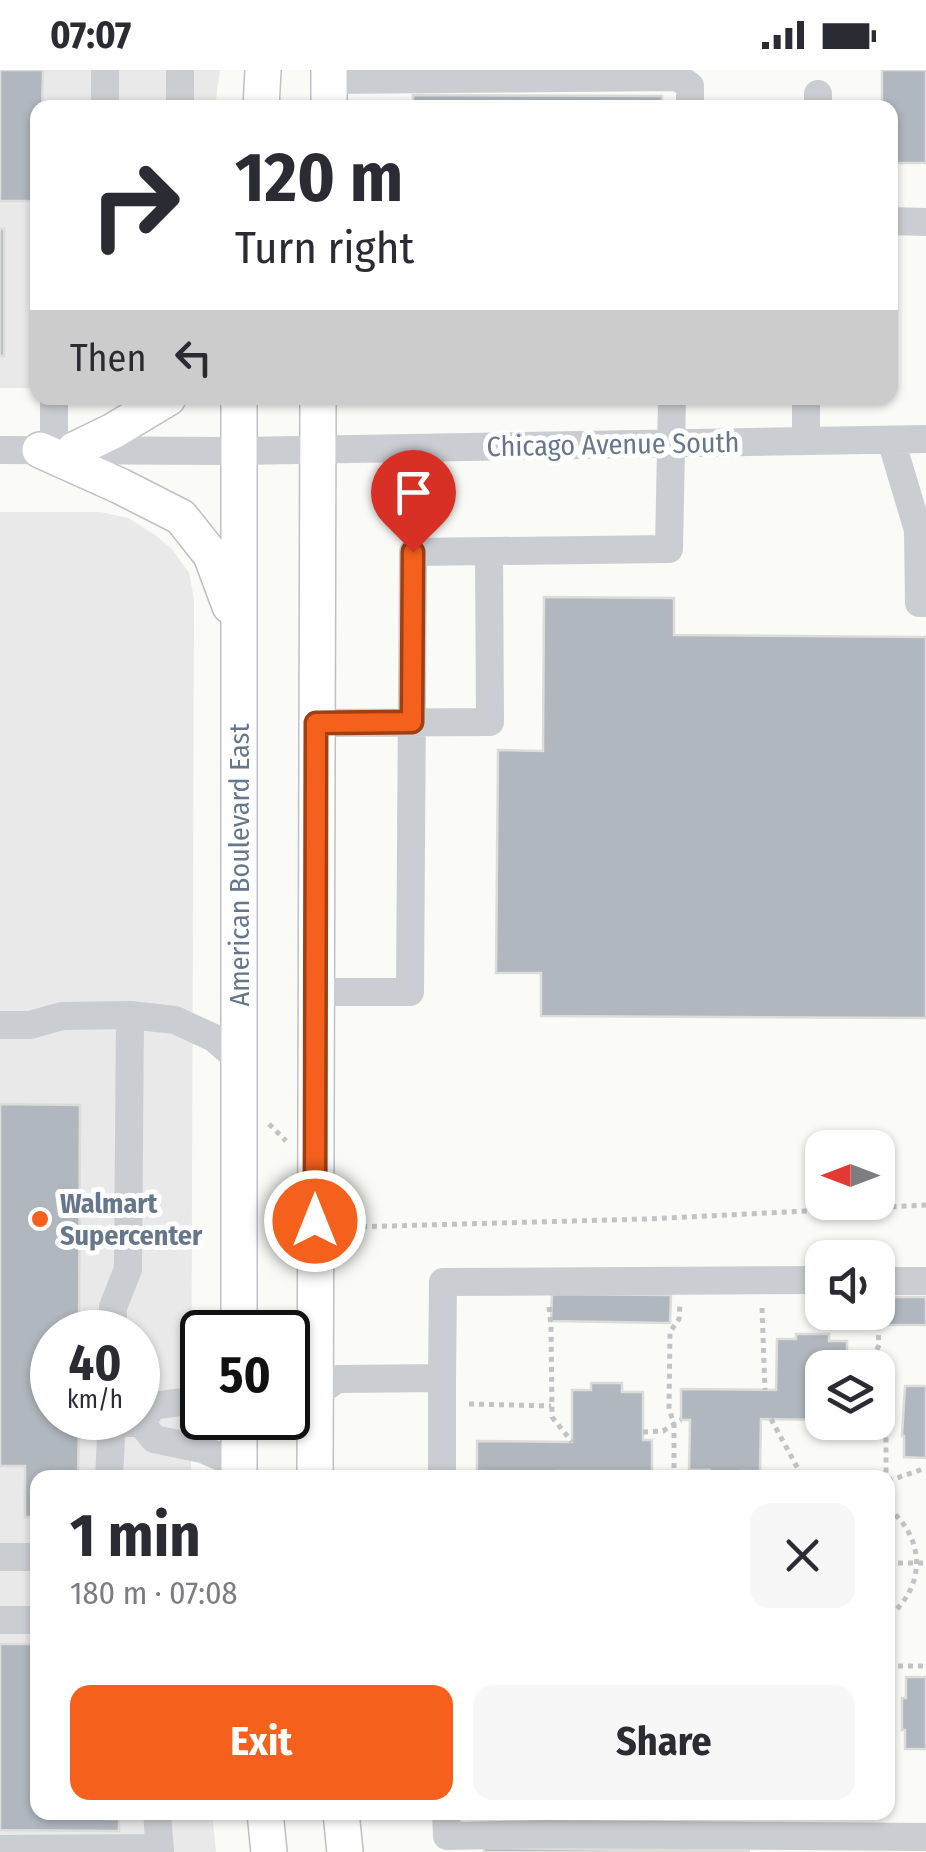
<!DOCTYPE html>
<meta charset="utf-8">
<style>
body{margin:0;font-family:"Fira Sans Condensed",sans-serif;background:#f7f7f7;color:#2b2b33;height:100vh;display:flex;flex-direction:column;font-size:38px;white-space:nowrap}
*{box-sizing:border-box;margin:0}
p{font-size:32px;color:#7c7c81}
.icon{flex:none;width:55px;height:55px;fill:none;stroke:currentColor;stroke-width:2;stroke-linecap:round;stroke-linejoin:round}
.map{position:relative;flex:1;overflow:hidden}
.sheet{position:absolute;left:30px;top:1400px;width:865px;height:350px;display:flex;flex-direction:column;background:#fff;border-radius:20px;box-shadow:0 2px 8px #0004}
.sheet>*{flex:none}
.guide{position:absolute;left:30px;top:30px;width:868px;height:305px;border-radius:20px;box-shadow:0 2px 8px #0004;background:#fff;color:#2b2b33;overflow:hidden}
.needle{width:65px;rotate:270deg}
.controls{position:absolute;left:805px;top:1060px;display:grid;gap:20px}
.controls a{display:grid;place-items:center;width:90px;height:90px;border-radius:20px;background:#fff;box-shadow:0 2px 8px #0004;font-size:50px}
.speed{position:absolute;left:30px;top:1240px;display:flex;gap:20px;font-size:50px;font-weight:700;text-align:center}
.speed>*{display:grid;place-content:center;width:130px;height:130px;border-radius:50%;background:#fff;box-shadow:0 2px 8px #0004;line-height:1}
.speed small{font-size:25px;font-weight:400}
.speed .limit{border:5px solid #111;border-radius:15px;background:#fff;color:#111}
.pin{position:absolute;display:grid;place-items:center;width:85px;height:85px;color:#fff;margin:-102px -42px;border-radius:50% 50% 50% 0;rotate:-45deg;box-shadow:0 0 10px #0007}
.pin .icon{rotate:45deg}
.me{position:absolute;width:110px;margin:-55px;rotate:0deg;stroke-linejoin:round;filter:drop-shadow(0 0 8px #0008)}
.turn{display:flex;align-items:center;gap:35px;height:210px;padding:0 40px;font-size:45px}
.turn .icon{width:130px;height:130px;stroke-width:2.5}
.turn b{display:block;font-size:70px;line-height:85px}
.then{display:flex;align-items:center;height:95px;padding:0 40px;background:#0003;gap:20px;font-size:38px}
.round{display:grid;place-items:center;flex:none;width:105px;height:105px;border-radius:20px;background:#f7f7f7}
.overview{display:flex;align-items:center;justify-content:space-between;height:170px;padding:0 40px}
h1{font-size:60px;font-weight:700;line-height:75px}
.cta{display:flex;gap:20px;margin-top:auto;padding:20px 40px}
.cta a{flex:1;height:115px;border-radius:20px;background:#f5611c;color:#fff;font-size:40px;font-weight:700;line-height:115px;text-align:center}
.cta a+a{background:#f7f7f7;color:#2b2b33}
.status{display:flex;justify-content:space-between;align-items:center;height:70px;padding:0 50px;background:#fff;direction:ltr}
.status svg{height:28px;fill:currentColor}
.map>svg:first-child{display:block}
</style>
<div class="status"><b>07:07</b><svg viewBox="0 0 49 12"><path d="M0 12V9h3v3zM5 12V6h3v6zM10 12V3h3v9zM15 12V0h3v12zM26 1h20v11H26zM47 4h2v5h-2z"/></svg></div>
<div class="map">
<svg width="926" height="1782" viewBox="0 0 926 1782">
<rect width="100%" height="100%" fill="#fafaf7"/>
<!-- built -->
<path fill="#e8e9e8" fill-rule="evenodd" d="M 0,0 L 220,0 L 215,37 L 38,38 L 37,318 L 0,318 Z
M 0,442 L 100,442 L 128,448 L 155,465 L 172,479 L 189,503 L 194,529 L 191,1407 L 38,1408 L 38,1742 L 212,1743 L 216,1782 L 0,1782 ZM 52,1262 L 138,1262 L 138,1348 L 52,1348 Z"/>
<!-- building -->
<path fill="#b0b7bf" stroke="#dcdcd9" stroke-width="2.5" d="M 0,0 L 43,0 L 42,38 L 38,38 L 38,131 L 0,131 Z
M 882,0 L 926,0 L 926,93 L 890,93 L 890,38 L 882,38 Z
M 413,25 L 662,26 L 662,38 L 413,38 Z
M 0,159 L 4,159 L 4,286 L 0,286 Z
M 544,527 L 674,528 L 674,565 L 926,567 L 926,948 L 541,946 L 541,903 L 496,903 L 498,680 L 543,681 Z
M 0,1034 L 80,1035 L 79,1262 L 52,1262 L 52,1348 L 79,1348 L 78,1408 L 38,1408 L 38,1447 L 25,1447 L 25,1396 L 0,1396 Z
M 552,1224 L 671,1225 L 670,1253 L 551,1251 Z
M 880,1227 L 926,1227 L 926,1255 L 880,1255 Z
M 796,1264 L 829,1264 L 829,1271 L 847,1271 L 847,1298 L 822,1298 L 822,1350 L 761,1349 L 760,1401 L 741,1401 L 740,1406 L 710,1406 L 710,1400 L 689,1400 L 690,1350 L 681,1350 L 681,1319 L 776,1320 L 777,1269 L 796,1269 Z
M 591,1313 L 622,1313 L 622,1322 L 643,1322 L 643,1370 L 652,1370 L 652,1401 L 556,1401 L 556,1408 L 485,1408 L 485,1401 L 477,1401 L 477,1371 L 572,1372 L 572,1320 L 591,1320 Z
M 905,1316 L 926,1316 L 926,1388 L 904,1387 L 904,1366 L 902,1366 Z
M 0,1574 L 38,1574 L 38,1742 L 105,1742 L 105,1749 L 119,1749 L 119,1761 L 0,1760 Z
M 906,1607 L 926,1607 L 926,1679 L 905,1679 L 905,1660 L 902,1660 L 902,1628 L 906,1628 Z
M 484,1778 L 750,1781 L 484,1782 Z"/>
<g fill="none" stroke-linecap="round" stroke-linejoin="round">
<defs>
<path id="major" d="M 261,38 L 263,0
M 329,38 L 329,0
M 40,380 L 120,416 L 181,447 L 211,485 L 230,536
M 74,380 L 113,361 L 168,328
M 239,1262 L 239,328
M 239,1408 L 239,1348
M 315,1408 L 318,328
M 265,1742 L 269,1782
M 341,1742 L 345,1782"/>
</defs>
<!-- major casing -->
<use href="#major" stroke="#bdc0c5" stroke-width="38"/>
<!-- path -->
<path stroke="#c1c4c6" stroke-width="5" stroke-dasharray="5 5" stroke-linecap="butt" d="M 269,1054 L 286,1071
M 352,1157 L 645,1149 L 926,1135
M 549,1237 L 551,1256 L 552,1347 L 572,1372
M 762,1238 L 765,1320
M 869,1298 L 879,1275 L 877,1242
M 878,1320 L 886,1332 L 886,1408
M 469,1334 L 551,1336
M 771,1349 L 803,1408
M 643,1362 L 663,1361 L 681,1350
M 556,1401 L 566,1408
M 674,1408 L 674,1354 L 669,1339 L 670,1262 L 679,1249 L 680,1234
M 888,1411 L 926,1398
M 888,1438 C 926,1469 926,1517 888,1547
M 888,1493 L 926,1493
M 888,1596 L 926,1596
M 888,1631 L 888,1644"/>
<!-- minor -->
<path stroke="#cacdd1" stroke-width="28" d="M 105,0 L 105,38
M 180,0 L 180,38
M 329,10 L 678,7 L 690,16 L 690,38
M 818,38 L 818,24
M 890,151 L 926,152
M 806,328 L 806,371
M 891,370 L 918,460 L 919,533 L 926,533
M 0,380 L 239,381 L 926,369
M 54,380 L 54,328
M 316,653 L 490,652 L 489,481
M 316,922 L 410,922 L 413,482 L 669,479 L 672,328
M 130,945 L 175,950 L 214,968 L 239,990
M 0,955 L 30,955 L 62,946 L 130,945 L 128,1199 L 113,1237 L 113,1262
M 878,1211 L 926,1211
M 442,1308 L 442,1408
M 315,1325 L 337,1309 L 442,1308 L 443,1212 L 822,1210
M 112,1353 L 141,1353 L 154,1369 L 202,1379 L 239,1395
M 141,1353 L 153,1336 L 202,1329
M 109,1408 L 112,1348
M 0,1487 L 38,1487
M 0,1550 L 38,1550
M 157,1742 L 160,1782
M 446,1742 L 447,1766 L 548,1764 L 926,1767
M 0,1779 L 159,1778"/>
<!-- major -->
<use href="#major" stroke="#fff" stroke-width="35"/>
</g>
<g fill="none" stroke-linecap="round" stroke-linejoin="round">
<defs>
<path id="route" d="M 315,1151 L 316,653 L 412,652 L 413,482"/>
</defs>
<!-- route casing -->
<use href="#route" stroke="#9f3f12" stroke-width="25"/>
<!-- route -->
<use href="#route" stroke="#f5611c" stroke-width="18"/>
</g>
<!-- markers -->
<circle fill="#f5611c" stroke="#fff" stroke-width="4" cx="40" cy="1149" r="10"/>
<g text-anchor="middle" stroke-width="10" stroke-linejoin="round" paint-order="stroke">
<!-- street labels -->
<g font-size="28" fill="#66778b" stroke="#fff">
<text transform="translate(613 374) rotate(-1)" y="10">Chicago Avenue South</text>
<text transform="translate(239 795) rotate(-90)" y="10">American Boulevard East</text>
</g>
<!-- poi labels -->
<g font-size="28" font-weight="bold" fill="#66778b" stroke="#fff" text-anchor="start">
<text x="60" y="1143">Walmart<tspan x="60" dy="32">Supercenter</tspan></text>
</g>
</g>
</svg>
<div class="controls">
<a><svg class="needle" viewBox="-14 -14 28 28"><path d="M0-13l5 13h-10z" fill="#e53935"/><path d="M0 13l5-13h-10z" fill="#7c7c81"/></svg></a>
<a><svg class="icon" aria-label="sound" viewBox="0 0 24 24"><path d="M4 9h4l5-4v14l-5-4H4zM17 9q2 3 0 6"/></svg></a>
<a><svg class="icon" aria-label="layers" viewBox="0 0 24 24"><path d="M12 4l9 5-9 5-9-5zM3 14l9 5 9-5"/></svg></a>
</div>
<div class="speed"><div>40<small>km/h</small></div><div class="limit">50</div></div>
<div class="pin" style="left:413px;top:482px;background:#d93025"><svg class="icon" aria-label="arrive" viewBox="0 0 24 24"><path d="M6 21V4h12l-3 4 3 4H6"/></svg></div>
<svg class="me" style="left:315px;top:1151px" viewBox="-20 -20 40 40"><circle r="17" fill="#f5611c" stroke="#fff" stroke-width="3"/><path d="M0-11L8 9 0 5-8 9z" fill="#fff"/></svg>
<div class="guide">
<div class="turn"><svg class="icon" aria-label="right" viewBox="0 0 24 24"><path d="M7 20v-9h11M14 6l5 5-5 5"/></svg><div><b>120 m</b>Turn right</div></div>
<div class="then">Then<svg class="icon" aria-label="left" viewBox="0 0 24 24"><path d="M17 20v-9H6M10 6l-5 5 5 5"/></svg></div>
</div>
<section class="sheet">
<div class="overview"><div><h1>1 min</h1><p>180 m · 07:08</p></div><a class="round"><svg class="icon" aria-label="close" viewBox="0 0 24 24"><path d="M6 6l12 12M18 6L6 18"/></svg></a></div>
<div class="cta"><a>Exit</a><a>Share</a></div>
</section>
</div>
